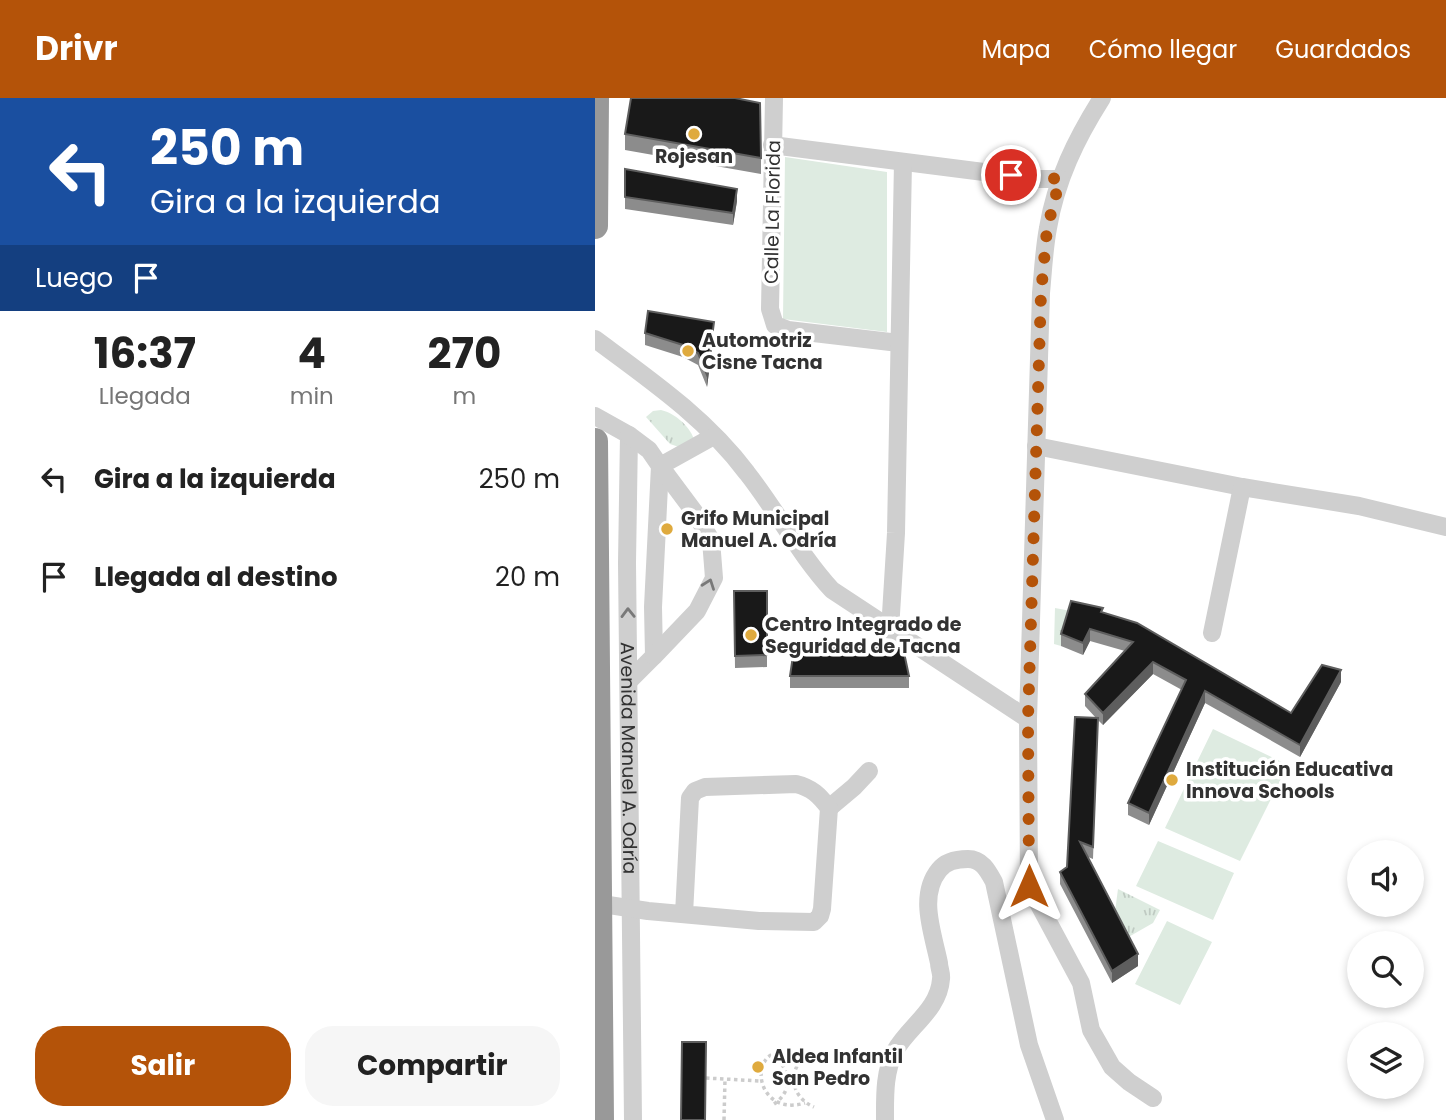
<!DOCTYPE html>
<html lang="es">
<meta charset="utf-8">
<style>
body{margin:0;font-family:Poppins,sans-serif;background:#f6f6f6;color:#222;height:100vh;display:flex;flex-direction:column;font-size:26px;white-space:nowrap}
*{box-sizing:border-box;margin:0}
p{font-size:23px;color:#767676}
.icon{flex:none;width:38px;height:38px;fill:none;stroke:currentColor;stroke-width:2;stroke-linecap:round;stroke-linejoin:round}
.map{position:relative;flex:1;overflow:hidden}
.details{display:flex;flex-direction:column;background:#fff;width:595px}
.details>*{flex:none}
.hud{background:#1a4fa0;color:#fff;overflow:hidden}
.fabs{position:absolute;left:752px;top:742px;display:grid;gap:14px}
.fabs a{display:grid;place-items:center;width:77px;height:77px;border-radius:50%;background:#fff;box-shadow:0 4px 10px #0003;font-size:35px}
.pin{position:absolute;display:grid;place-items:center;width:60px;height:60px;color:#fff;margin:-30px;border:4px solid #fff;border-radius:50%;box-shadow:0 2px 7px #0007}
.me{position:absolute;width:77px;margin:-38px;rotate:0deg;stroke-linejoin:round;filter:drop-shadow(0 0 5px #0008)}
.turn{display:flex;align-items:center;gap:24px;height:147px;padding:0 35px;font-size:32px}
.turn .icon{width:91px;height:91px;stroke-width:2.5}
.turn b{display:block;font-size:49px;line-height:60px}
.then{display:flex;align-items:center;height:66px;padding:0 35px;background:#0003;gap:14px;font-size:26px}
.eta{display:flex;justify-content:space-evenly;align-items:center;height:119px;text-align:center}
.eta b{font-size:42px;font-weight:700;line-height:49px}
.cta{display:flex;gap:14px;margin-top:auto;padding:14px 35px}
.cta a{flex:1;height:80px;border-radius:28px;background:#b45309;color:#fff;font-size:28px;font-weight:700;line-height:80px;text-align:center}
.cta a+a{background:#f6f6f6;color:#222}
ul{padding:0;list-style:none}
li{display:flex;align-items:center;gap:21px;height:98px;padding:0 35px}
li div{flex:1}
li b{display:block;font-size:26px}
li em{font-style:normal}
header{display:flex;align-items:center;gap:42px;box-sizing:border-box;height:98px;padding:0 35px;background:#b45309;color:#fff}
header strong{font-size:33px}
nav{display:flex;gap:38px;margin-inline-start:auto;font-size:24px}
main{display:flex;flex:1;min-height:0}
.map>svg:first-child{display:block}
</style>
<header>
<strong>Drivr</strong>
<nav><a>Mapa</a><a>Cómo llegar</a><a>Guardados</a></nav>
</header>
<main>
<section class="details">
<div class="hud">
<div class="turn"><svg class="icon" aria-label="left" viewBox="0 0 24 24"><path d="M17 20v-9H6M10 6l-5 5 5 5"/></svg><div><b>250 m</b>Gira a la izquierda</div></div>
<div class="then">Luego<svg class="icon" aria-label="arrive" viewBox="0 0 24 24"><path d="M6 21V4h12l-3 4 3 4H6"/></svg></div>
</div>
<div class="eta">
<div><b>16:37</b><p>Llegada</p></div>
<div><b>4</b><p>min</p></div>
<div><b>270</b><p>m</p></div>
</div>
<ul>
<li><svg class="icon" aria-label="left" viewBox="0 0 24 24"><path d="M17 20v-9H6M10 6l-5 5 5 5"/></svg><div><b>Gira a la izquierda</b></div><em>250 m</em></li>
<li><svg class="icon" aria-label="arrive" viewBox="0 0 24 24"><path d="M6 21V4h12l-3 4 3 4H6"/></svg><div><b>Llegada al destino</b></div><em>20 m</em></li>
</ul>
<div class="cta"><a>Salir</a><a>Compartir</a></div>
</section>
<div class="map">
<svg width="851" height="1022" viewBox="0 0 851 1022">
<defs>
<pattern id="grass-tufts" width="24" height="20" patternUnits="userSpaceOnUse" patternTransform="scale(1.75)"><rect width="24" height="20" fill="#deebe1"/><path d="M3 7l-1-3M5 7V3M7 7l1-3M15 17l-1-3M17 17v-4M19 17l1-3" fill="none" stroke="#bfcac2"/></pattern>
</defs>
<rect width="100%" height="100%" fill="#fff"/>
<!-- grass -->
<path fill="url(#grass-tufts)" d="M 66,312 C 79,315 94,327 99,341 L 87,350 L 75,346 L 51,319 L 58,313 Z
M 460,510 L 476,513 L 466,548 L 459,546 Z
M 523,791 L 565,812 L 558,825 L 530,841 L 519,821 Z"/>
<!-- park -->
<path fill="#deebe1" d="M 190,59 L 292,74 L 292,234 L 188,221 Z
M 618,631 L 693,667 L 645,763 L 570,730 Z
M 563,743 L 639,775 L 618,822 L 541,788 Z
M 572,823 L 617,844 L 585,907 L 540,886 Z"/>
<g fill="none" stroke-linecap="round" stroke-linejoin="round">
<!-- path -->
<path stroke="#ccc" stroke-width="3.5" stroke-dasharray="3.5 3.5" stroke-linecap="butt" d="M 218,955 C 191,966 193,998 219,1009
M 210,959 C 149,931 154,1022 210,1005
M 111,980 L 165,983
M 180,982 L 196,982
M 179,1006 C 198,993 196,972 179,958
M 129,1022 L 130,981"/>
<!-- minor -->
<g stroke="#cfcfcf" stroke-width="18">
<path d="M 179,0 L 175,211 L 180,227 L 193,232 L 304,245"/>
<path d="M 507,0 C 481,41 461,82 453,130 C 449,151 448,174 446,195 L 433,621 L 434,788 L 486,885 L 496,932 L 517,969 L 534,984 L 558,1000"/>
<path d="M 177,47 L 443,81 L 465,81"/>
<path d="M 0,241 C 54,281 111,320 152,375 C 182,413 204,456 237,492 L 433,621"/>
<path id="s1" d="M 0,318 L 34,337 L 32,465 L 38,1022"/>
<path d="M 34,337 L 54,352 L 65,368 L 58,509 L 59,558 L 34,583"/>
<path d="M 441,348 L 647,389 L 764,408 L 851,429"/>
<path d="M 295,532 L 301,435 L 308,64"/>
<path d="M 617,535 L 647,389"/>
<path d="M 59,558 L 102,513 L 119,480 L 116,442 L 100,415 L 65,368 L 119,338"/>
<path d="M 234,710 L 259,689 L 274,673"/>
<path d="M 0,805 L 53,813 L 164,823 L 219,824 L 225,818 L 227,811 L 234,710 C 224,697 217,690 201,686 L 110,689 L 100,693 L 95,700 L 89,816"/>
<path d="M 290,1022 C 290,999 289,974 300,953 C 313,929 344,912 346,881 C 347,876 344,870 344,865 C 338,835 323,798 344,772 C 350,764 362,761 373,761 C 387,761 393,773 399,784 L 434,947 L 460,1022"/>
</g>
<!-- highway -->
<path stroke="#999" stroke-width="26" d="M 0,128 L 1,0
M 0,343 L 6,1022"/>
</g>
<!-- wall -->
<path fill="#8c8c8c" d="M 30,36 L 166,60 L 166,76 L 30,52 Z
M 30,71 L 142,103 L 138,127 L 30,111 Z
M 50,235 L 119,236 L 112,289 L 103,267 L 88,259 L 50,247 Z
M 139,493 L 172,557 L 172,569 L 140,570 Z
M 508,515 L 696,615 L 746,584 L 705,659 L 610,605 L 554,727 L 533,717 L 533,705 L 587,592 L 558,576 L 508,627 L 503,622 L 498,761 L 493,759 L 543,868 L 517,885 L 465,786 L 465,774 L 472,769 L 501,620 L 490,608 L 490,596 L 530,553 L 495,543 L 488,557 L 466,548 L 466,536 Z
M 195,578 L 314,578 L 314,590 L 195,590 Z"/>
<!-- shaded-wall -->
<path fill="#5e5e5e" d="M 142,91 L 142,103 L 138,127 L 138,115 Z
M 119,224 L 119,236 L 112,289 L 112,277 Z
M 495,531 L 495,543 L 488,557 L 488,545 Z
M 558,564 L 558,576 L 508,627 L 508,615 Z
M 746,572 L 746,584 L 705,659 L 705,647 Z
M 610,593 L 610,605 L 554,727 L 554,715 Z
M 543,856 L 543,868 L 517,885 L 517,873 Z"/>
<!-- building -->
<path fill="#191919" stroke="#5e5e5e" stroke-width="2" d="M 36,0 L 140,0 L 165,5 L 166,60 L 30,36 Z
M 30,71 L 142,91 L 138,115 L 30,99 Z
M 53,213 L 119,224 L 112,277 L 103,255 L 88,247 L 50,235 Z
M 139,493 L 172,493 L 172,557 L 140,558 Z
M 476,503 L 508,510 L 506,514 L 542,525 L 696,615 L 727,567 L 746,572 L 705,647 L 610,593 L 554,715 L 533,705 L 591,582 L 558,564 L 508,615 L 490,596 L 538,544 L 495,531 L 488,545 L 466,536 Z
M 308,550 L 314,578 L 195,578 L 199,551 Z
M 480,619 L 503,620 L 498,749 L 485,744 L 543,856 L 517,873 L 465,774 L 472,769 Z
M 87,944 L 111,944 L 110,1022 L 86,1022 Z"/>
<!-- one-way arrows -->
<defs><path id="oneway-chevron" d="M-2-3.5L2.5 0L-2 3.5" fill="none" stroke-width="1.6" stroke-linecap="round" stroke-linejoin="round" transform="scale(1.75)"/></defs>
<g stroke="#797979">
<use href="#oneway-chevron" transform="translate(114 486) rotate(-70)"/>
<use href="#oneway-chevron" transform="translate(33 515) rotate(-91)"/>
</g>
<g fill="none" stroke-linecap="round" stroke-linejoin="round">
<!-- route -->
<path stroke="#b45309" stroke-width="12" stroke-dasharray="0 21.6" d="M 416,77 L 465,81 L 452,131 L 446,195 L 433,621 L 434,788"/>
</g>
<!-- markers -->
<g fill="#dfaa3e" stroke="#fff" stroke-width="2.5">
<circle cx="99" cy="36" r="7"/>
<circle cx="93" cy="253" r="7"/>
<circle cx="72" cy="431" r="7"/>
<circle cx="156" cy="537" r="7"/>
<circle cx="577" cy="682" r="7"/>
<circle cx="163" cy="969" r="7"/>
</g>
<g text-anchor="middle" stroke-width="7" stroke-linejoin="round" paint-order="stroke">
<!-- poi labels -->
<g font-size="19" font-weight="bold" fill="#323232" stroke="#fff" text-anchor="start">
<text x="99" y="65" text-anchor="middle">Rojesan</text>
<text x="107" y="249">Automotriz<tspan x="107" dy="22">Cisne Tacna</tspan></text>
<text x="86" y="427">Grifo Municipal<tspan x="86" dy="22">Manuel A. Odría</tspan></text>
<text x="170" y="533">Centro Integrado de<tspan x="170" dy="22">Seguridad de Tacna</tspan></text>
<text x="591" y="678">Institución Educativa<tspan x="591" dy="22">Innova Schools</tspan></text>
<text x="177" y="965">Aldea Infantil<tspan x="177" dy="22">San Pedro</tspan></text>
</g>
<!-- street labels -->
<g font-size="19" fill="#323232" stroke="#fff">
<text transform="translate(177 114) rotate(-89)" y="7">Calle La Florida</text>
<text dy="7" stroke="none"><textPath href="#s1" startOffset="362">Avenida Manuel A. Odría</textPath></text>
</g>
</g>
</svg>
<div class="fabs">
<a><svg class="icon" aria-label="sound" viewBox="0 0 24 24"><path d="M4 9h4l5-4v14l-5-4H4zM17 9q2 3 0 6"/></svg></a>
<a><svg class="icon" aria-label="search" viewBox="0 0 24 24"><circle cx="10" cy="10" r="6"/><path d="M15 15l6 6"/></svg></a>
<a><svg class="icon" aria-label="layers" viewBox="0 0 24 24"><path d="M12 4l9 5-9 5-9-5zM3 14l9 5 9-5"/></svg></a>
</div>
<div class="pin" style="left:416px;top:77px;background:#d93025"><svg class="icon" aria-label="arrive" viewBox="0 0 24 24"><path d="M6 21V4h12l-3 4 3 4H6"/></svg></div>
<svg class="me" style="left:434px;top:788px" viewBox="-20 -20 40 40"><path d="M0-17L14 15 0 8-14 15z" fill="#b45309" stroke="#fff" stroke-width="4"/></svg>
</div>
</main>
